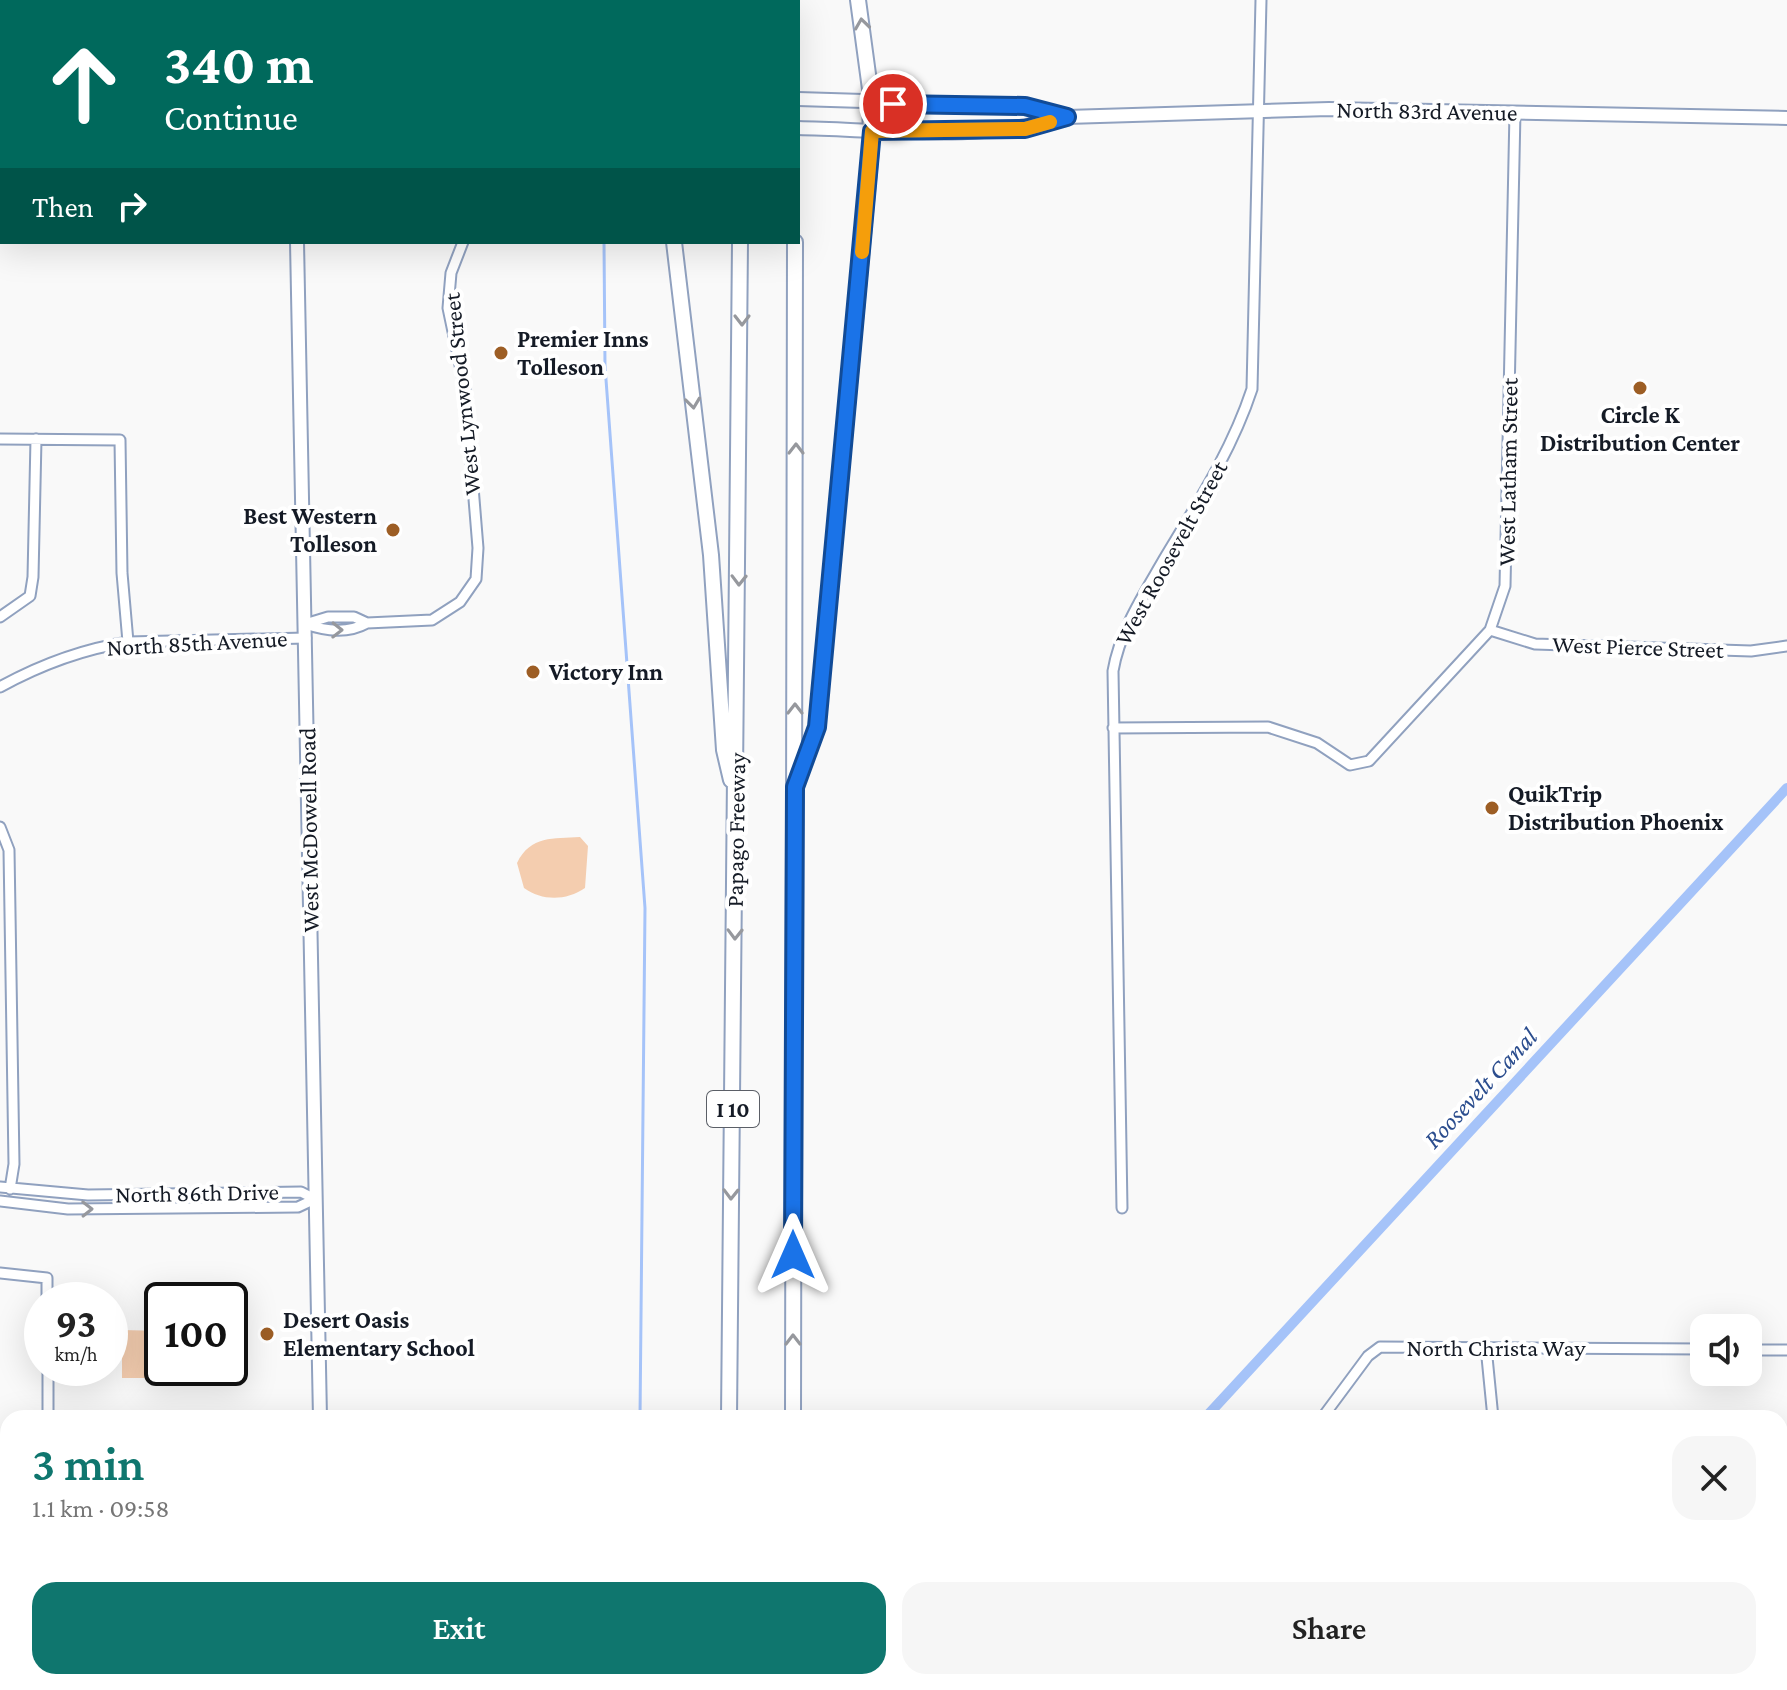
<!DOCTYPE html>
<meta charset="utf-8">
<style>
body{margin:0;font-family:"Crimson Pro",serif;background:#f6f6f6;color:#222;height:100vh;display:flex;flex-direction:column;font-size:30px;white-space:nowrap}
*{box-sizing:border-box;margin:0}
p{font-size:26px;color:#767676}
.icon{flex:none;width:44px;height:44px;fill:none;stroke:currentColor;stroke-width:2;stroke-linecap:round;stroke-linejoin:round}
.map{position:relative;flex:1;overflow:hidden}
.drawer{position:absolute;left:0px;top:1410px;width:1788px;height:280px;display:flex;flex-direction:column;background:#fff;border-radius:24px 24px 0 0;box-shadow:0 8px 32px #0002}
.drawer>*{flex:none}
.guide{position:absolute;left:0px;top:0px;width:800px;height:244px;box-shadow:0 8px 32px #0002;background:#00695c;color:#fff;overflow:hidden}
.controls{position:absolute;left:1690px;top:1314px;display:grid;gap:16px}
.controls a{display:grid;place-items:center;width:72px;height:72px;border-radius:16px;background:#fff;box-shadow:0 8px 32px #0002;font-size:40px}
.speed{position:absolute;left:24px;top:1282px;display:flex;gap:16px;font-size:40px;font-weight:700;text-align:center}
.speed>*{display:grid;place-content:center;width:104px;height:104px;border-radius:50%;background:#fff;box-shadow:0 8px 32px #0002;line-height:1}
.speed small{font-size:20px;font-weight:400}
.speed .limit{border:4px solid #111;border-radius:12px;background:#fff;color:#111}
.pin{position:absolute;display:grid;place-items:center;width:68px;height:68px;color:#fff;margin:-34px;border:4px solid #fff;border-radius:50%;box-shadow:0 2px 8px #0007}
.me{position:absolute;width:88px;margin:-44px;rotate:0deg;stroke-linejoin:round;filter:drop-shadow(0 0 6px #0008)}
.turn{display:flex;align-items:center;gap:28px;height:168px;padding:0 32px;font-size:36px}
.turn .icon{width:104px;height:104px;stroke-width:2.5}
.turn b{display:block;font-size:56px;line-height:68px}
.then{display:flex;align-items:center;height:76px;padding:0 32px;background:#0003;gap:16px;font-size:30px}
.round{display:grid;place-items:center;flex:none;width:84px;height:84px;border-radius:24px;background:#f6f6f6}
.overview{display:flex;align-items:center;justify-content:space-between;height:136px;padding:0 32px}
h1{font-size:48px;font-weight:600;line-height:60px;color:#0f766e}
.cta{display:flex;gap:16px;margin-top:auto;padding:16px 32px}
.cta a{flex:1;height:92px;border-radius:24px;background:#0f766e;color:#fff;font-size:32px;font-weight:600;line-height:92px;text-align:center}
.cta a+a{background:#f6f6f6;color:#222}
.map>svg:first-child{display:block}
</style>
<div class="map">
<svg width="1787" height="1690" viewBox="0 0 1787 1690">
<rect width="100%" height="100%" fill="#f9f9f9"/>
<!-- green -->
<path fill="#f4cdaf" d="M 580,837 L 588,846 L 585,888 C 566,901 542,901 524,888 L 517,863 C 531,835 553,839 580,837 Z
M 122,1330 L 162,1331 L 165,1378 L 122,1378 Z"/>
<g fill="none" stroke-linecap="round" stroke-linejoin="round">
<!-- stream -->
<path stroke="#a5c3f9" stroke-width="3" d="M 614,2 L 614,0
M 604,242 L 605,366 L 645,908 L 640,1418
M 625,1690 L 625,1682"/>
<!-- canal -->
<path stroke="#a5c3f9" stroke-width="10" d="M 1205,1418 L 1787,788
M 958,1690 L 965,1682"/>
<defs>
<path id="minor" d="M 0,439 L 120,440 L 122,573 L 128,642
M 0,617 L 30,596 L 33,577 L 36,439
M 305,624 L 328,617 L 354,617 L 367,623 L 432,620 L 460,602 L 476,579 L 478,548 L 465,389 L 448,308 L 451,273 L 463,242
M 305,624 C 327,631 347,634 367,623
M 1490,630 L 1535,644 L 1751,651 L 1787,646
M 0,687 C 40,665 83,649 128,642 L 306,638
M 1113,728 L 1268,727 L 1317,743 L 1350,765 L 1369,761 L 1490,630 L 1505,586 L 1515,112
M 0,827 L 9,850 L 14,1164 L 10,1189
M 0,1187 L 88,1195 L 301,1192 L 315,1199
M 0,1201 L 68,1209 L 298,1207 L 315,1199
M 1122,1208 L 1113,671 C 1120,630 1144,594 1164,559 C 1197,504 1232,450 1252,389 L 1261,0
M 0,1273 L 47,1278 L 47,1300
M 1486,1347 L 1493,1418
M 1748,1350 L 1787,1350
M 48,1368 L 48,1418
M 1322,1418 L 1368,1356 L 1380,1347 L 1704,1349
M 0,1596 L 8,1598
M 1780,1658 L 1787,1658
M 1293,1682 L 1294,1690
M 1519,1682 L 1520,1690
M 49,1690 L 50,1682
M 1115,1690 L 1123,1682"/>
<path id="major" d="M 292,0 L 292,2
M 0,63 L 2,63
M 0,88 L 2,88
M 798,99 L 1025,106 L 1064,117
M 798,128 C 887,130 981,142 1067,117 L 1329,109 L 1787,118
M 297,242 L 320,1418
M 325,1682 L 325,1690"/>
<path id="highway" d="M 735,0 L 735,2
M 791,0 L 791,2
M 669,2 L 669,0
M 674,242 L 711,555 L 724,750 L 731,780
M 799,775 L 817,727 L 871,149 L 870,89 L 858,0
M 729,1418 L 740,242
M 793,1418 L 795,242
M 807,1682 L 807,1690
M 715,1690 L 718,1682
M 789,1690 L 790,1682"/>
</defs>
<!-- minor casing -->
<use href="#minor" stroke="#90a1bf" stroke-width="13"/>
<!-- major casing -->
<use href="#major" stroke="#90a1bf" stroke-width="16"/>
<!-- highway casing -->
<use href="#highway" stroke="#90a1bf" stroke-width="18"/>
<!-- minor -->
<use href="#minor" stroke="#fff" stroke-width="9"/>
<!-- major -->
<use href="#major" stroke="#fff" stroke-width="12"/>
<!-- highway -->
<use href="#highway" stroke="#fff" stroke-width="14"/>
</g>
<!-- one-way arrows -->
<defs><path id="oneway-chevron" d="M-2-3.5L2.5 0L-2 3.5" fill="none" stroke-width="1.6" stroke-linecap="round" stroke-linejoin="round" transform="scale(2)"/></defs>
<g stroke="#96989d">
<use href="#oneway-chevron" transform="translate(862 24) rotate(-98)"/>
<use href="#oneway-chevron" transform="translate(742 320) rotate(90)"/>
<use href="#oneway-chevron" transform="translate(693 403) rotate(83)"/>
<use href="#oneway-chevron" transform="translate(796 449) rotate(-90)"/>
<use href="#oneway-chevron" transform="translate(739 580) rotate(91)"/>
<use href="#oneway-chevron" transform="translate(337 630) rotate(1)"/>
<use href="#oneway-chevron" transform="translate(795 709) rotate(-90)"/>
<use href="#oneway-chevron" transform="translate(735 934) rotate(91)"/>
<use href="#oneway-chevron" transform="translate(731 1194) rotate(91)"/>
<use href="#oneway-chevron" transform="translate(87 1209) rotate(-1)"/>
<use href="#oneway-chevron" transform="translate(793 1340) rotate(-90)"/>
</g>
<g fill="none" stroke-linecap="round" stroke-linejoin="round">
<defs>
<path id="route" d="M 793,1255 L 795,787 L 817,727 L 872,131 L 1025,129 L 1067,117 L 1025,106 L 893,104"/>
</defs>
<!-- route casing -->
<use href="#route" stroke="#114b97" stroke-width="20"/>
<!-- route -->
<use href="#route" stroke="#1a73e8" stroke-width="14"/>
<!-- slow -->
<path stroke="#f59e0b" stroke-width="14" d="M 862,252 L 872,131 L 1025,129 L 1050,122"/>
</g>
<!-- markers -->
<g fill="#9d5e25" stroke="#fff" stroke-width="3">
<circle cx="501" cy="353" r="8"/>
<circle cx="1640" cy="388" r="8"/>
<circle cx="393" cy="530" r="8"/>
<circle cx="533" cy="672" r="8"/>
<circle cx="1492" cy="808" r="8"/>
<circle cx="267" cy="1334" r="8"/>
</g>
<g text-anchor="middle" stroke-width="8" stroke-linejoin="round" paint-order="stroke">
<!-- shield labels -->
<rect fill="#fff" stroke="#5b5f67" stroke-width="2" x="707" y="1091" width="52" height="36" rx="6"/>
<g font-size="22" font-weight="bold" fill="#151b26">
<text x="733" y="1117">I 10</text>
</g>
<!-- street labels -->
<g font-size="24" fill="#151b26" stroke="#fff">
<text transform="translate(1427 111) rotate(1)" y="8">North 83rd Avenue</text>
<text transform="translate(462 394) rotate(-96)" y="8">West Lynwood Street</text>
<text transform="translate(1508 472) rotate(-89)" y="8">West Latham Street</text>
<text transform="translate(1171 553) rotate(-61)" y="8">West Roosevelt Street</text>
<text transform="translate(197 643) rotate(-3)" y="8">North 85th Avenue</text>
<text transform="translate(1638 647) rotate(2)" y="8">West Pierce Street</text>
<text transform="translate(309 830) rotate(-91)" y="8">West McDowell Road</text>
<text transform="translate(736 830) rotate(-89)" y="8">Papago Freeway</text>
<text transform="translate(197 1193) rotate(-1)" y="8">North 86th Drive</text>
<text x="1496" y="1356">North Christa Way</text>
</g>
<!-- poi labels -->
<g font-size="24" font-weight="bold" fill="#151b26" stroke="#fff" text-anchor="start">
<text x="517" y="347">Premier Inns<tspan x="517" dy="28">Tolleson</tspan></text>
<text x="1640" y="423" text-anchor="middle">Circle K<tspan x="1640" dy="28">Distribution Center</tspan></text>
<text x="377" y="524" text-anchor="end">Best Western<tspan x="377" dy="28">Tolleson</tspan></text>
<text x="549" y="680">Victory Inn</text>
<text x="1508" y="802">QuikTrip<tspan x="1508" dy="28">Distribution Phoenix</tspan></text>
<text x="283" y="1328">Desert Oasis<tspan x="283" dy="28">Elementary School</tspan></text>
</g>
<!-- water labels -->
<g font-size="26" font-style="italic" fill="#2b4d8e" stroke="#fff">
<text transform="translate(1480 1088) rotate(-47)" y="9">Roosevelt Canal</text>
</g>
</g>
</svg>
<div class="controls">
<a><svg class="icon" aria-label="sound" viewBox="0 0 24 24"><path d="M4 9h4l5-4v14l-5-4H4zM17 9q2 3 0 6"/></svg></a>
</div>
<div class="speed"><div>93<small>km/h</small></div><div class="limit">100</div></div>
<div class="pin" style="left:893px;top:104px;background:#d93025"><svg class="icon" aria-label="arrive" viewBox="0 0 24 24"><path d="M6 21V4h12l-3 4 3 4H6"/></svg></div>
<svg class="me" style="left:793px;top:1255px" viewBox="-20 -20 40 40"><path d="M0-17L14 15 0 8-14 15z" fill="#1a73e8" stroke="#fff" stroke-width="4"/></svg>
<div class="guide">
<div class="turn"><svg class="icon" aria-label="ahead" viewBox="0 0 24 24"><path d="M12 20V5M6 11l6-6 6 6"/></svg><div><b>340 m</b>Continue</div></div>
<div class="then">Then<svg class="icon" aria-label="right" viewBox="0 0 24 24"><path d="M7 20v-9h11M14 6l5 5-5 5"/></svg></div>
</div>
<section class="drawer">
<div class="overview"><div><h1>3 min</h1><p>1.1 km · 09:58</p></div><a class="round"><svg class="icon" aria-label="close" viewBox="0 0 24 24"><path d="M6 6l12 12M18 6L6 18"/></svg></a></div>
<div class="cta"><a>Exit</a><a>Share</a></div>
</section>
</div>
